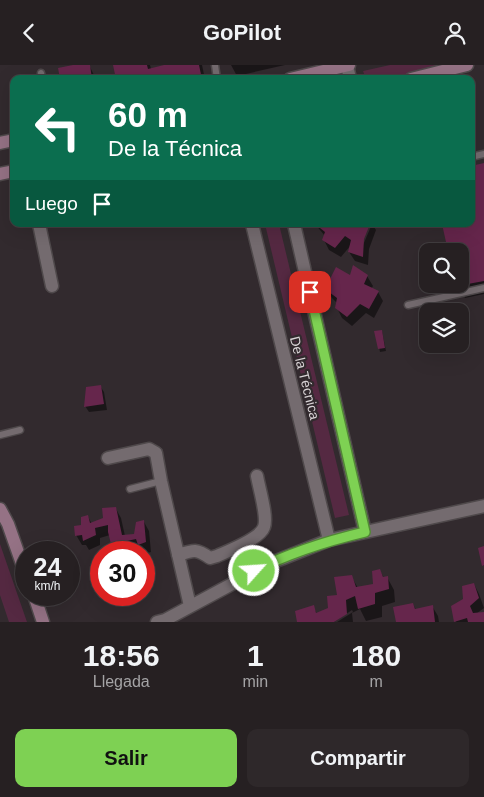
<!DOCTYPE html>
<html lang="es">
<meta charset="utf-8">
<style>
body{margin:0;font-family:Helvetica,sans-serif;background:#2e282a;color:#f1f3f6;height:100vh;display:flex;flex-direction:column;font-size:19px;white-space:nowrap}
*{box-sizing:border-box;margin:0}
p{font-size:16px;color:#a4a3a5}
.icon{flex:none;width:28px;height:28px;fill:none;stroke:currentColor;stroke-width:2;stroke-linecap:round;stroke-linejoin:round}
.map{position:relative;height:557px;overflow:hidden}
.sheet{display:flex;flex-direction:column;background:#262022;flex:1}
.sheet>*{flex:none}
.banner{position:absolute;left:10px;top:10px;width:465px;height:152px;border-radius:10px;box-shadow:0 5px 20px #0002,0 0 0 1px #423e40;background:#0b6e4f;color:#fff;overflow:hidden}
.buttons{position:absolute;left:419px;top:178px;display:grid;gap:10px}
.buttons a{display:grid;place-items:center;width:50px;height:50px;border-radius:10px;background:#262022;box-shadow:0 5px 20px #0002,0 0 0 1px #423e40;font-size:25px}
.speed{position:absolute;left:15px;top:476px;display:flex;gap:10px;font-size:25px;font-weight:700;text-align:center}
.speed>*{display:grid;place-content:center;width:65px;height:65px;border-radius:50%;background:#262022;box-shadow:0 5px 20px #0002,0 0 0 1px #423e40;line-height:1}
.speed small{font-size:12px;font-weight:400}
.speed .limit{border:8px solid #d22;background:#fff;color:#111}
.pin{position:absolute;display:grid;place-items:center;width:42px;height:42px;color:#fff;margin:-21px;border-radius:10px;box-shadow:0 2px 8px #0006}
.me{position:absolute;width:55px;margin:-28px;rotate:64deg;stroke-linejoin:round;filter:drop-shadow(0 0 4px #0008)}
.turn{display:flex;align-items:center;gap:18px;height:105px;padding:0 15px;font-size:22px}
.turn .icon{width:65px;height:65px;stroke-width:2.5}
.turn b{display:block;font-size:35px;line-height:42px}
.then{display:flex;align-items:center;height:48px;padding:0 15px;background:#0003;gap:10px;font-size:19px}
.eta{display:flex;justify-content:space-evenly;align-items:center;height:85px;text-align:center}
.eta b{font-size:30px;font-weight:700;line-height:35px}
.primary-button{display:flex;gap:10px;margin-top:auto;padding:10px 15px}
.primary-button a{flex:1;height:58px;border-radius:10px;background:#7ed153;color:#111;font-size:20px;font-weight:700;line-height:58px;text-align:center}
.primary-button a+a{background:#2e282a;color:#f1f3f6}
header{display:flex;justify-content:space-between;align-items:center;height:65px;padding:0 15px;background:#262022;font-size:22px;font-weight:700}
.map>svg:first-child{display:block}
</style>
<header><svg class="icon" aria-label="back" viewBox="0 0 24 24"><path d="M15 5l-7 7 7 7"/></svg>GoPilot<svg class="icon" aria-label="person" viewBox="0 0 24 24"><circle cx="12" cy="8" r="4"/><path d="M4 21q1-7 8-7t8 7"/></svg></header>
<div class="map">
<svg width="484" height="557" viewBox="0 0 484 557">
<rect width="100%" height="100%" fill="#322a2e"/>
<!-- green -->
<path fill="#552942" d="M 390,0 L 447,0 L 390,14 L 366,14 L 363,6 Z
M 265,159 L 279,159 L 349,450 L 335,453 Z
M 0,479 L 27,557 L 9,557 L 0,530 Z"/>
<!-- shadow -->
<path fill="#0007" d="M 79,0 L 89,0 L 96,14 L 62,14 Z
M 115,0 L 150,0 L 151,4 L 167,0 L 202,0 L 205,14 L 118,14 Z
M 231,0 L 285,0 L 237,11 Z
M 484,99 L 484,229 L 465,233 L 458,219 L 460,219 L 460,186 L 450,186 L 443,159 L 471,159 Z
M 315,159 L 369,159 L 361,180 L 363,180 L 372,159 L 376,165 L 369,184 L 368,200 L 355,196 L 349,187 L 351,180 L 341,192 L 329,185 L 324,175 L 325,171 Z
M 367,211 L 373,221 L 371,224 L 378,227 L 383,236 L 374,253 L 366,248 L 352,261 L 342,253 L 337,243 L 337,238 L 332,233 L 327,224 L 351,212 Z
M 382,266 L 386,286 L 380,287 L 376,267 Z
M 100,321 L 104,327 L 107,345 L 89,347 L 85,341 Z
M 116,444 L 121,453 L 125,471 L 135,470 L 144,457 L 149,466 L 151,487 L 144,489 L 141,484 L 126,488 L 117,488 L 110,470 L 100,473 L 100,480 L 89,485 L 86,480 L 82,480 L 76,470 L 88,452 L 92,459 L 105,453 Z
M 380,506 L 384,513 L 387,512 L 394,525 L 395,537 L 382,541 L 382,552 L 366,556 L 360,544 L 352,548 L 353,557 L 337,557 L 353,547 L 352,545 L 334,557 L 298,557 L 313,542 L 317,549 L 329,544 L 351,511 L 358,523 L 374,520 Z
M 474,519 L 479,529 L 484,543 L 476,549 L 484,548 L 484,557 L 456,557 L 452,542 L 464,534 Z
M 413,539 L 416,545 L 432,541 L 438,551 L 439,557 L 397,557 Z"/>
<!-- building -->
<path fill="#66264c" d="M 73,0 L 90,0 L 92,14 L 60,14 L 58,3 Z
M 113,0 L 147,0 L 148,4 L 164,0 L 199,0 L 202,14 L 116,14 Z
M 484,98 L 484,216 L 457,221 L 456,219 L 460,219 L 460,186 L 448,186 L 442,159 L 471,159 L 471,101 Z
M 315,159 L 370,159 L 364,174 L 363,192 L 348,187 L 351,175 L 345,171 L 335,183 L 322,175 L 325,167 Z
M 353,200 L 368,210 L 364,219 L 379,226 L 369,244 L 360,239 L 347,252 L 335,243 L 337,233 L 325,224 L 336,202 L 350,210 Z
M 382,265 L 385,283 L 378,284 L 374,266 Z
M 101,320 L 104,339 L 84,342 L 86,322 Z
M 116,442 L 122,470 L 134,469 L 136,457 L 144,455 L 146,477 L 138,480 L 136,474 L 122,477 L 122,483 L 117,484 L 116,478 L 111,479 L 108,467 L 108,460 L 95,463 L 96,470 L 83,476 L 82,470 L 75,471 L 74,461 L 81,460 L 81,452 L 88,450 L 90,458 L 103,453 L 102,443 Z
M 484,481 L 484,500 L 482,501 L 478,483 Z
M 380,504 L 383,512 L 388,511 L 389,524 L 375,528 L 375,539 L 358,544 L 355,531 L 346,535 L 347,549 L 334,557 L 297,557 L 295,546 L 314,540 L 316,548 L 328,543 L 327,531 L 337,530 L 334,512 L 352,510 L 356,522 L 373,519 L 372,506 Z
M 474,518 L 479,533 L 470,541 L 473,548 L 484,547 L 484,557 L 468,557 L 467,553 L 454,557 L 451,541 L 463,534 L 462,521 Z
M 413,538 L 415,544 L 433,540 L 435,557 L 396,557 L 393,542 Z"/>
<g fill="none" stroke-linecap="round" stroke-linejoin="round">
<defs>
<path id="service" d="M 215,0 L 217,14
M 41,8 L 42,14
M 471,92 L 484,89
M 408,240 L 484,223
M 0,370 L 20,365
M 130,424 L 161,416"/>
<path id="minor" d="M 39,159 L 52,221
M 252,159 L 329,475
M 294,159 L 365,467
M 108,393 L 149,384 L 156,388 L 161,416 L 190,541
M 178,490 C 193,485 196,483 210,493 L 217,491 C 228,486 260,474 264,462 C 268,452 259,423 257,411
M 157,557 L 165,555 L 271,498 L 329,475 L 484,441"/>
<path id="tertiary" d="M 347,0 L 350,14"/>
<path id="secondary" d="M 290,14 L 349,0
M 411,14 L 467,0
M 0,78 L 14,75
M 0,109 L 14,106
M 0,444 L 8,459 L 26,510
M 34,530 L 43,557"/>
</defs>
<!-- service casing -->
<use href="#service" stroke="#4f494b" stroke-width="9"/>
<!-- minor casing -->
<use href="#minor" stroke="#4f494b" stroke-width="15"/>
<!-- tertiary casing -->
<use href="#tertiary" stroke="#4f494b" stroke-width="15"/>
<!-- secondary casing -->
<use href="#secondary" stroke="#4f494b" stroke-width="15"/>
<!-- service -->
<use href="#service" stroke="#746b6f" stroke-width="6"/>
<!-- minor -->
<use href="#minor" stroke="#746b6f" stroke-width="12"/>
<!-- tertiary -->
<use href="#tertiary" stroke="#746b6f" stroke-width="12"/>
<!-- secondary -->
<use href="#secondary" stroke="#957285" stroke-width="12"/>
</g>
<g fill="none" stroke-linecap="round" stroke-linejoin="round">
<defs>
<path id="route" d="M 254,506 C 289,488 327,476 365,467 L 310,227"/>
</defs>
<!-- route casing -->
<use href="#route" stroke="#528836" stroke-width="12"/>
<!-- route -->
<use href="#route" stroke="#7ed153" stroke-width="9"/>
</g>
<g text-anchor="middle" stroke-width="4.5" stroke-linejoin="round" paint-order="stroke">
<!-- street labels -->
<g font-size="14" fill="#d8d3d5" stroke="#322a2e">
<text transform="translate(305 313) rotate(76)" y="5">De la Técnica</text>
</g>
</g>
</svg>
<div class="buttons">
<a><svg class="icon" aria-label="search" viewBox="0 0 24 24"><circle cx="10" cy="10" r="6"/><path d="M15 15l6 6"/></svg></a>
<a><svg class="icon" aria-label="layers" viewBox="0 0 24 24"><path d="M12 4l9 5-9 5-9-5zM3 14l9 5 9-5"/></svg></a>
</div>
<div class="speed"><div>24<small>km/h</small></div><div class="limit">30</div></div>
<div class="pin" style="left:310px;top:227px;background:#d93025"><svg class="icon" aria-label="arrive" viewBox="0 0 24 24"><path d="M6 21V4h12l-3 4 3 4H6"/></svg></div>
<svg class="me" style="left:254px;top:506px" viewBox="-20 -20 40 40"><circle r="17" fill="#7ed153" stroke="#fff" stroke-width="3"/><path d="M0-11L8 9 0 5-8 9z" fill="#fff"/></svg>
<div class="banner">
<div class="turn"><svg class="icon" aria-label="left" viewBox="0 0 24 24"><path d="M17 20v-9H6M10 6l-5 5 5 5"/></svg><div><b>60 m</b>De la Técnica</div></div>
<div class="then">Luego<svg class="icon" aria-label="arrive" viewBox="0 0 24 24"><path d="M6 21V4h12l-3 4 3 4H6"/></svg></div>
</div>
</div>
<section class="sheet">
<div class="eta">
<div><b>18:56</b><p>Llegada</p></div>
<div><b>1</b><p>min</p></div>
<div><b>180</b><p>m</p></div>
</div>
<div class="primary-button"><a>Salir</a><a>Compartir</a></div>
</section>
